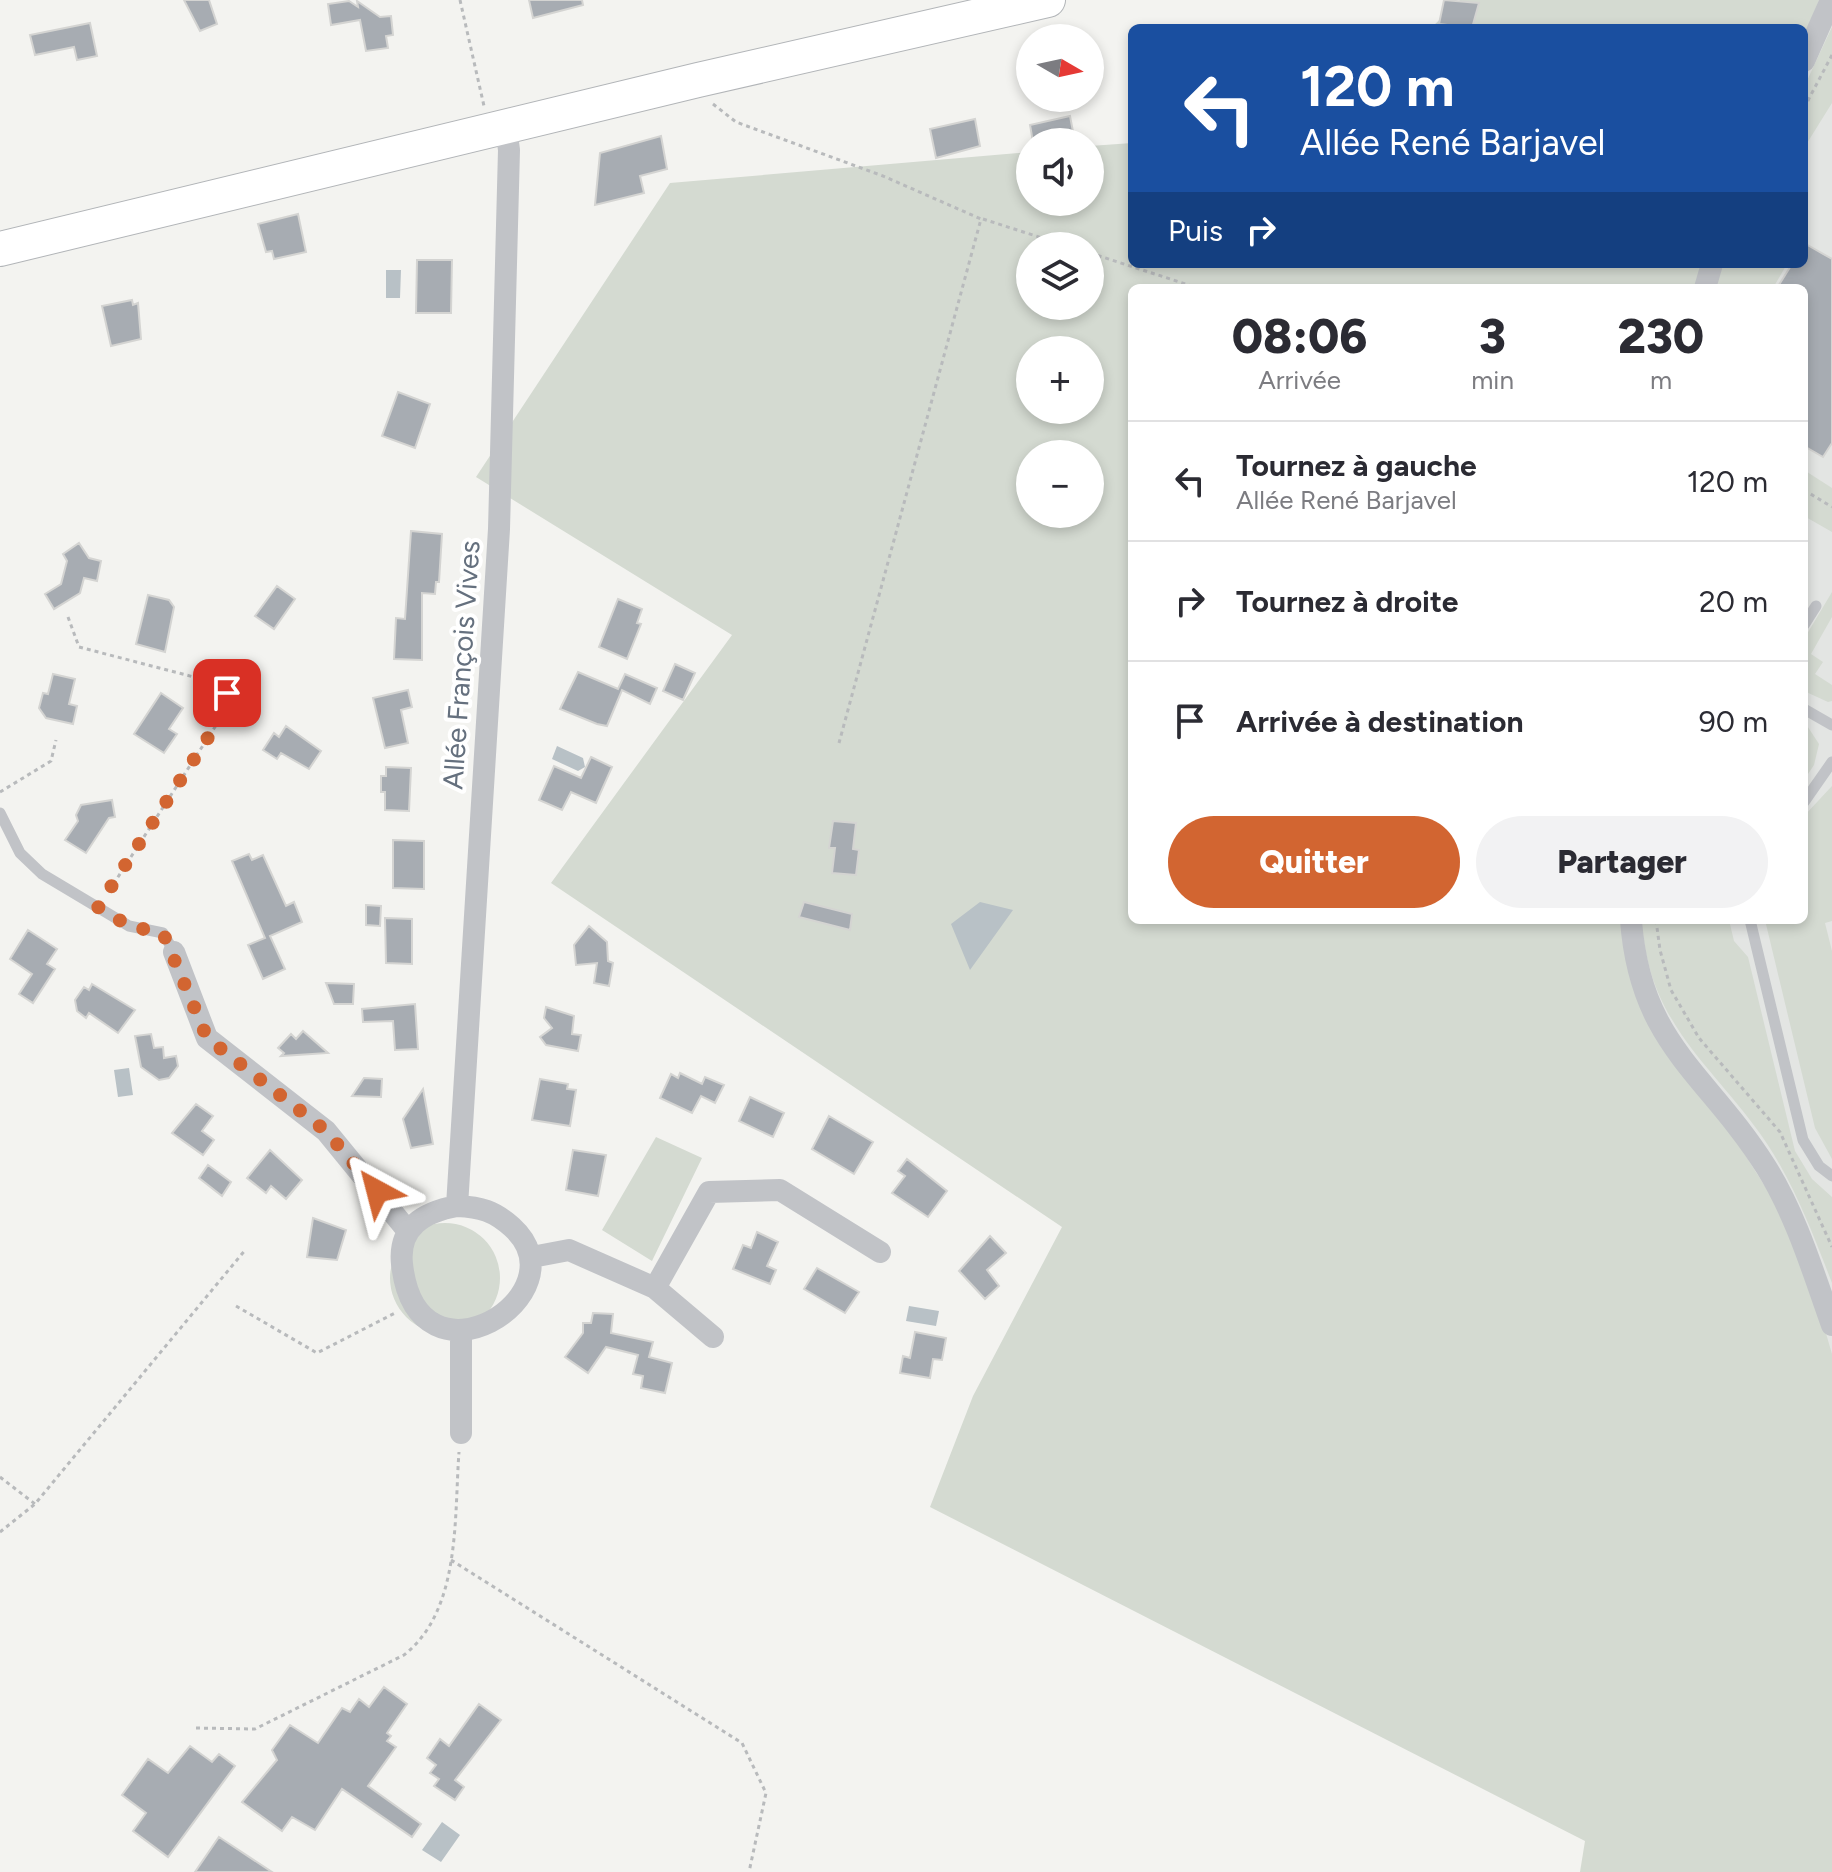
<!DOCTYPE html>
<html lang="fr">
<meta charset="utf-8">
<style>
body{margin:0;font-family:Figtree,sans-serif;background:#f2f2f3;color:#2b2b33;height:100vh;display:flex;flex-direction:column;font-size:30px;white-space:nowrap}
*{box-sizing:border-box;margin:0}
p{font-size:26px;color:#7c7c81}
.icon{flex:none;width:44px;height:44px;fill:none;stroke:currentColor;stroke-width:2;stroke-linecap:round;stroke-linejoin:round}
.map{position:relative;flex:1;overflow:hidden}
.side{position:absolute;left:1128px;top:284px;width:680px;height:640px;display:flex;flex-direction:column;background:#fff;border-radius:12px;box-shadow:0 4px 12px #0003}
.side>*{flex:none}
.banner{position:absolute;left:1128px;top:24px;width:680px;height:244px;border-radius:12px;box-shadow:0 4px 12px #0003;background:#1a4fa0;color:#fff;overflow:hidden}
.needle{width:52px;rotate:99deg}
.tools{position:absolute;left:1016px;top:24px;display:grid;gap:16px}
.tools a{display:grid;place-items:center;width:88px;height:88px;border-radius:50%;background:#fff;box-shadow:0 4px 12px #0003;font-size:40px}
.pin{position:absolute;display:grid;place-items:center;width:68px;height:68px;color:#fff;margin:-34px;border-radius:16px;box-shadow:0 4px 12px #0006}
.me{position:absolute;width:88px;margin:-44px;rotate:322deg;stroke-linejoin:round;filter:drop-shadow(0 0 6px #0008)}
.turn{display:flex;align-items:center;gap:28px;height:168px;padding:0 40px;font-size:36px}
.turn .icon{width:104px;height:104px;stroke-width:2.5}
.turn b{display:block;font-size:56px;line-height:68px}
.then{display:flex;align-items:center;height:76px;padding:0 40px;background:#0003;gap:16px;font-size:30px}
.eta{display:flex;justify-content:space-evenly;align-items:center;height:136px;text-align:center}
.eta b{font-size:48px;font-weight:800;line-height:56px}
.cta{display:flex;gap:16px;margin-top:auto;padding:16px 40px}
.cta a{flex:1;height:92px;border-radius:48px;background:#d26531;color:#fff;font-size:32px;font-weight:800;line-height:92px;text-align:center}
.cta a+a{background:#f2f2f3;color:#2b2b33}
ul{padding:0;list-style:none}
li{display:flex;align-items:center;gap:24px;height:120px;padding:0 40px;border-top:2px solid #e1e1e2}
li div{flex:1}
li b{display:block;font-size:30px}
li em{font-style:normal}
.map>svg:first-child{display:block}
</style>
<div class="map">
<svg width="1832" height="1872" viewBox="0 0 1832 1872">
<rect width="100%" height="100%" fill="#f3f3f0"/>
<!-- built -->
<path fill="#e3e5e3" d="M 1804,0 L 1832,0 L 1832,1427 L 1601,920 L 1804,920 L 1804,288 L 1709,288 L 1717,264 L 1804,264 Z"/>
<!-- green -->
<path fill="#d4dad1" fill-rule="evenodd" d="M 1460,0 L 1819,0 L 1804,38 L 1804,28 L 1431,28 Z
M 1832,27 L 1832,103 L 1804,148 L 1804,87 Z
M 1132,143 L 1132,264 L 1701,264 L 1695,288 L 1132,288 L 1132,920 L 1621,920 L 1632,976 L 1778,1207 L 1818,1306 L 1832,1354 L 1832,1872 L 1580,1872 L 1585,1841 L 930,1507 L 973,1396 L 1062,1227 L 551,883 L 732,635 L 476,477 L 670,183 L 1030,152 L 1030,202 L 1090,202 L 1090,146 ZM 1030,246 L 1090,246 L 1090,306 L 1030,306 ZM 1030,350 L 1090,350 L 1090,410 L 1030,410 ZM 1030,454 L 1090,454 L 1090,514 L 1030,514 Z
M 1722,264 L 1787,264 L 1773,288 L 1716,288 Z
M 1804,470 L 1832,488 L 1832,532 L 1804,516 Z
M 1832,592 L 1832,617 L 1811,654 L 1823,662 L 1815,674 L 1832,685 L 1832,701 L 1828,702 L 1804,691 L 1804,639 Z
M 1804,721 L 1819,744 L 1814,765 L 1804,780 Z
M 1832,786 L 1832,921 L 1825,923 L 1832,951 L 1832,1159 L 1815,1128 L 1765,920 L 1804,920 L 1804,816 Z
M 1642,920 L 1729,920 L 1734,941 L 1748,957 L 1795,1151 L 1812,1179 L 1832,1197 L 1832,1283 C 1817,1244 1801,1202 1780,1165 C 1730,1075 1648,1036 1642,920 Z
M 656,1137 L 702,1158 L 652,1261 L 602,1230 Z
M390 1278a55 55 0 1 1 110 0a55 55 0 1 1-110 0Z"/>
<!-- water -->
<path fill="#b8c1c6" d="M 386,270 L 401,270 L 400,298 L 386,298 Z
M 557,746 L 583,758 L 585,767 L 578,771 L 552,759 Z
M 980,902 L 1013,910 L 970,970 L 951,924 Z
M 129,1068 L 133,1095 L 118,1097 L 114,1070 Z
M 909,1306 L 939,1311 L 936,1326 L 906,1321 Z
M 442,1822 L 460,1835 L 441,1862 L 422,1850 Z"/>
<!-- building -->
<path fill="#a7acb2" stroke="#d4d4d2" stroke-width="2" d="M 184,0 L 209,0 L 217,24 L 200,31 Z
M 529,0 L 582,0 L 583,5 L 533,18 Z
M 1444,0 L 1479,3 L 1472,28 L 1439,24 Z
M 349,1 L 358,7 L 357,1 L 380,17 L 391,16 L 393,35 L 386,36 L 388,48 L 366,51 L 360,20 L 331,25 L 328,4 Z
M 90,23 L 97,56 L 77,60 L 74,47 L 35,55 L 30,35 Z
M 1070,116 L 1075,142 L 1033,142 L 1030,125 Z
M 975,119 L 980,146 L 936,158 L 930,129 Z
M 661,136 L 667,169 L 640,176 L 644,193 L 595,205 L 600,153 Z
M 298,214 L 306,252 L 274,259 L 272,251 L 266,252 L 258,224 Z
M 1804,243 L 1832,259 L 1832,443 L 1823,457 L 1804,446 L 1804,288 L 1777,288 L 1792,264 L 1804,264 Z
M 417,260 L 452,260 L 451,313 L 416,313 Z
M 132,300 L 133,305 L 138,303 L 141,339 L 111,346 L 102,306 Z
M 398,392 L 430,404 L 415,448 L 382,436 Z
M 411,531 L 442,534 L 439,582 L 436,582 L 435,594 L 422,593 L 422,660 L 394,659 L 396,618 L 405,619 Z
M 79,543 L 89,558 L 101,561 L 97,581 L 84,578 L 80,593 L 54,609 L 45,594 L 61,584 L 67,561 L 63,554 Z
M 277,586 L 295,599 L 274,629 L 255,616 Z
M 148,595 L 169,600 L 174,607 L 165,652 L 136,644 Z
M 618,599 L 642,609 L 637,623 L 641,624 L 627,659 L 599,647 Z
M 675,664 L 695,673 L 683,700 L 663,691 Z
M 578,672 L 618,689 L 625,674 L 657,688 L 650,704 L 622,690 L 607,726 L 597,724 L 560,709 Z
M 53,674 L 75,679 L 69,704 L 77,706 L 73,724 L 46,718 L 39,708 L 43,693 L 48,694 Z
M 408,690 L 412,707 L 401,710 L 408,743 L 385,748 L 373,698 Z
M 161,693 L 183,708 L 169,729 L 177,734 L 164,753 L 134,734 Z
M 286,726 L 321,751 L 309,769 L 281,753 L 277,759 L 263,750 L 274,733 L 279,737 Z
M 591,757 L 612,767 L 596,803 L 571,792 L 562,810 L 539,800 L 554,766 L 581,778 Z
M 386,767 L 411,768 L 409,811 L 385,810 L 385,792 L 381,792 L 381,776 L 386,776 Z
M 112,800 L 115,817 L 109,818 L 86,853 L 65,840 L 78,821 L 76,815 L 81,805 Z
M 833,821 L 856,823 L 853,849 L 859,850 L 856,875 L 832,873 L 835,848 L 829,848 Z
M 393,840 L 424,841 L 424,889 L 393,888 Z
M 249,854 L 252,860 L 263,855 L 286,906 L 294,902 L 302,922 L 270,936 L 285,969 L 263,979 L 248,945 L 265,938 L 232,861 Z
M 804,902 L 852,914 L 850,930 L 799,917 Z
M 366,905 L 381,906 L 380,926 L 366,925 Z
M 385,918 L 412,919 L 412,964 L 386,963 Z
M 589,926 L 607,942 L 608,961 L 613,963 L 609,986 L 594,983 L 597,963 L 576,965 L 574,945 Z
M 28,930 L 57,949 L 47,964 L 55,969 L 33,1003 L 19,994 L 32,974 L 10,959 Z
M 326,983 L 354,984 L 353,1004 L 334,1004 Z
M 92,984 L 135,1010 L 118,1033 L 89,1013 L 86,1018 L 77,1011 L 75,1000 L 84,987 L 89,990 Z
M 415,1004 L 418,1049 L 395,1050 L 393,1021 L 363,1022 L 362,1009 Z
M 546,1007 L 574,1016 L 572,1034 L 581,1035 L 578,1051 L 546,1045 L 540,1037 L 552,1028 L 544,1018 Z
M 303,1031 L 328,1053 L 281,1056 L 284,1053 L 278,1048 L 291,1034 L 296,1039 Z
M 151,1034 L 154,1048 L 163,1047 L 164,1058 L 176,1056 L 178,1066 L 169,1078 L 159,1080 L 141,1067 L 135,1036 Z
M 680,1073 L 702,1084 L 705,1077 L 724,1085 L 715,1103 L 701,1096 L 692,1113 L 660,1098 L 671,1074 L 678,1078 Z
M 364,1078 L 382,1079 L 381,1097 L 352,1096 Z
M 540,1079 L 568,1084 L 567,1089 L 576,1090 L 570,1126 L 532,1120 Z
M 423,1089 L 433,1144 L 411,1148 L 403,1119 Z
M 750,1097 L 784,1113 L 773,1137 L 739,1121 Z
M 196,1104 L 213,1116 L 202,1131 L 214,1140 L 203,1155 L 172,1133 Z
M 829,1116 L 873,1142 L 854,1174 L 812,1149 Z
M 270,1150 L 302,1180 L 286,1199 L 271,1186 L 266,1193 L 247,1178 Z
M 573,1150 L 606,1155 L 598,1196 L 566,1190 Z
M 907,1159 L 947,1191 L 928,1217 L 892,1193 L 905,1176 L 898,1171 Z
M 208,1165 L 231,1182 L 222,1196 L 199,1178 Z
M 313,1218 L 346,1230 L 337,1260 L 307,1257 Z
M 757,1232 L 778,1242 L 767,1266 L 776,1270 L 770,1284 L 733,1269 L 743,1245 L 751,1248 Z
M 990,1236 L 1006,1253 L 987,1270 L 999,1286 L 985,1299 L 959,1271 Z
M 817,1268 L 859,1292 L 845,1313 L 804,1289 Z
M 593,1313 L 613,1314 L 611,1333 L 653,1342 L 649,1357 L 672,1363 L 665,1393 L 641,1388 L 643,1376 L 633,1374 L 638,1355 L 606,1347 L 588,1373 L 565,1357 L 583,1333 L 583,1323 L 591,1323 Z
M 915,1332 L 946,1338 L 942,1360 L 933,1359 L 930,1378 L 900,1373 L 903,1356 L 910,1358 Z
M 384,1687 L 407,1704 L 387,1733 L 391,1736 L 387,1741 L 396,1747 L 368,1786 L 421,1824 L 412,1837 L 342,1789 L 315,1830 L 292,1817 L 282,1831 L 242,1802 L 277,1760 L 272,1750 L 290,1725 L 318,1743 L 342,1708 L 350,1712 L 359,1699 L 369,1707 Z
M 479,1704 L 501,1720 L 455,1780 L 464,1787 L 455,1800 L 434,1786 L 439,1779 L 430,1773 L 436,1765 L 427,1758 L 440,1739 L 449,1746 Z
M 190,1746 L 212,1762 L 219,1754 L 235,1766 L 168,1857 L 133,1831 L 146,1813 L 122,1795 L 148,1759 L 168,1773 Z
M 219,1837 L 272,1872 L 195,1872 Z"/>
<g fill="none" stroke-linecap="round" stroke-linejoin="round">
<defs>
<path id="primary" d="M 0,249 L 698,80 L 1048,0"/>
</defs>
<!-- primary casing -->
<use href="#primary" stroke="#b2b5b8" stroke-width="36"/>
<!-- path -->
<path stroke="#b8babc" stroke-width="3" stroke-dasharray="4 4" stroke-linecap="butt" d="M 460,0 L 484,106
M 713,104 L 736,122 L 883,176 L 981,219 L 839,743
M 1804,108 L 1832,55
M 983,219 L 1067,246
M 1090,253 L 1198,288
M 1804,490 L 1832,507
M 68,617 L 79,647 L 213,682 L 227,693 L 224,713 L 107,894
M 0,792 L 51,761 L 56,740
M 1656,920 L 1660,950 L 1671,990 L 1699,1038 L 1780,1132 L 1832,1247
M 236,1306 L 317,1353 L 397,1312
M 0,1477 L 35,1504
M 0,1532 L 35,1504 L 246,1249
M 451,1560 L 742,1743 L 766,1793 L 749,1872
M 196,1728 L 255,1729 L 404,1655 C 461,1610 454,1519 459,1452"/>
<!-- service -->
<path stroke="#c1c3c7" stroke-width="11" d="M 1804,625 L 1816,606
M 1804,709 L 1832,725
M 1804,802 L 1832,762
M 0,813 L 20,853 L 42,874 L 129,926 L 163,933 L 174,952
M 1750,920 L 1803,1140 L 1819,1166 L 1832,1176"/>
<!-- minor -->
<path stroke="#c1c3c7" stroke-width="22" d="M 1804,61 L 1831,0
M 1705,288 L 1712,264
M 1631,920 C 1640,1045 1707,1073 1766,1167 C 1796,1215 1813,1272 1832,1325
M 174,952 L 207,1038 L 326,1131 L 407,1230
M 457,1206 L 499,529 L 509,150 L 506,128
M 457,1206 C 481,1207 494,1211 512,1227 C 586,1294 417,1400 402,1264 C 398,1227 424,1212 457,1206 Z
M 532,1257 L 569,1250 L 655,1288 L 713,1337
M 655,1288 L 709,1192 L 780,1190 L 880,1252
M 461,1433 L 461,1332"/>
<!-- primary -->
<use href="#primary" stroke="#fff" stroke-width="34"/>
</g>
<g fill="none" stroke-linecap="round" stroke-linejoin="round">
<!-- route -->
<path stroke="#d26531" stroke-width="14" stroke-dasharray="0 25.2" d="M 227,693 L 224,713 L 98,907 L 129,926 L 163,933 L 207,1038 L 326,1131 L 377,1191"/>
</g>
<g text-anchor="middle" stroke-width="8" stroke-linejoin="round" paint-order="stroke">
<!-- street labels -->
<g font-size="28" fill="#65707e" stroke="#fff">
<text transform="translate(461 665) rotate(-86)" y="10">Allée François Vives</text>
</g>
</g>
</svg>
<div class="tools">
<a><svg class="needle" viewBox="-14 -14 28 28"><path d="M0-13l5 13h-10z" fill="#e53935"/><path d="M0 13l5-13h-10z" fill="#7c7c81"/></svg></a>
<a><svg class="icon" aria-label="sound" viewBox="0 0 24 24"><path d="M4 9h4l5-4v14l-5-4H4zM17 9q2 3 0 6"/></svg></a>
<a><svg class="icon" aria-label="layers" viewBox="0 0 24 24"><path d="M12 4l9 5-9 5-9-5zM3 14l9 5 9-5"/></svg></a>
<a>+</a>
<a>−</a>
</div>
<div class="pin" style="left:227px;top:693px;background:#d93025"><svg class="icon" aria-label="arrive" viewBox="0 0 24 24"><path d="M6 21V4h12l-3 4 3 4H6"/></svg></div>
<svg class="me" style="left:377px;top:1191px" viewBox="-20 -20 40 40"><path d="M0-17L14 15 0 8-14 15z" fill="#d26531" stroke="#fff" stroke-width="4"/></svg>
<div class="banner">
<div class="turn"><svg class="icon" aria-label="left" viewBox="0 0 24 24"><path d="M17 20v-9H6M10 6l-5 5 5 5"/></svg><div><b>120 m</b>Allée René Barjavel</div></div>
<div class="then">Puis<svg class="icon" aria-label="right" viewBox="0 0 24 24"><path d="M7 20v-9h11M14 6l5 5-5 5"/></svg></div>
</div>
<section class="side">
<div class="eta">
<div><b>08:06</b><p>Arrivée</p></div>
<div><b>3</b><p>min</p></div>
<div><b>230</b><p>m</p></div>
</div>
<ul>
<li><svg class="icon" aria-label="left" viewBox="0 0 24 24"><path d="M17 20v-9H6M10 6l-5 5 5 5"/></svg><div><b>Tournez à gauche</b><p>Allée René Barjavel</p></div><em>120 m</em></li>
<li><svg class="icon" aria-label="right" viewBox="0 0 24 24"><path d="M7 20v-9h11M14 6l5 5-5 5"/></svg><div><b>Tournez à droite</b></div><em>20 m</em></li>
<li><svg class="icon" aria-label="arrive" viewBox="0 0 24 24"><path d="M6 21V4h12l-3 4 3 4H6"/></svg><div><b>Arrivée à destination</b></div><em>90 m</em></li>
</ul>
<div class="cta"><a>Quitter</a><a>Partager</a></div>
</section>
</div>
